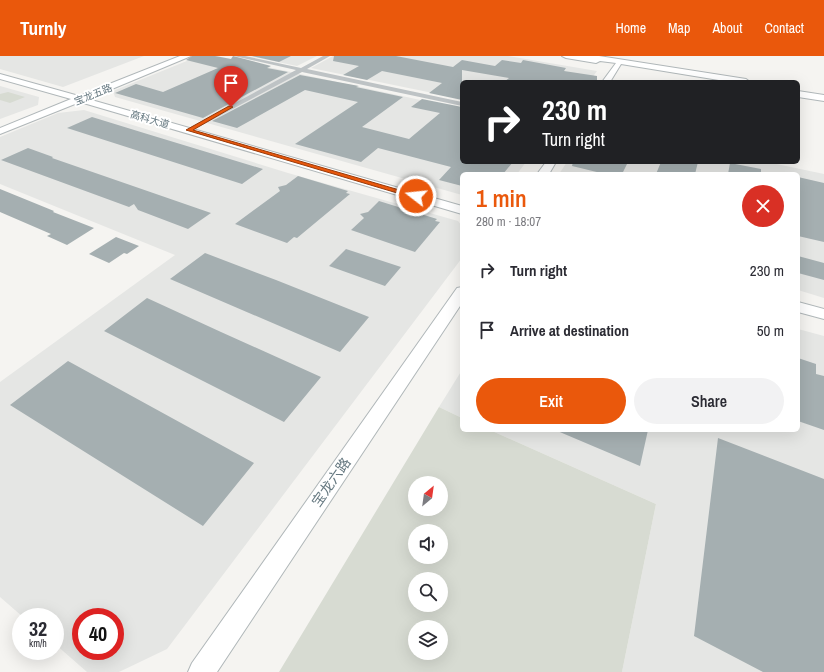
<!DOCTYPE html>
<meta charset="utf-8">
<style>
body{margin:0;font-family:"Archivo Narrow","Noto Sans SC",sans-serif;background:#f2f2f3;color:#2b2b33;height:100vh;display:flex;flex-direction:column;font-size:15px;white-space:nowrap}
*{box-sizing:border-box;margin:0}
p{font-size:13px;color:#7c7c81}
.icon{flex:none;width:22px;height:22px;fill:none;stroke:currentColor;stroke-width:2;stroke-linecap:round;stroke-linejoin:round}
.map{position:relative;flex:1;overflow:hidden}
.drawer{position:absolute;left:460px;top:116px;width:340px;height:260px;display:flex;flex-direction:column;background:#fff;border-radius:6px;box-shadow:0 4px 16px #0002}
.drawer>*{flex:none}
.banner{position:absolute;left:460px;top:24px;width:340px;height:84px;border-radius:6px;box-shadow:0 4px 16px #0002;background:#202124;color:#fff;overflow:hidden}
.needle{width:26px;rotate:29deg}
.fabs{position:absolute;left:408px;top:420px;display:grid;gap:8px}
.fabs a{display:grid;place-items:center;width:40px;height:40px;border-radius:50%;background:#fff;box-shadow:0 4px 16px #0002;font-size:20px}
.speed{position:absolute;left:12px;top:552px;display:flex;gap:8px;font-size:20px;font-weight:700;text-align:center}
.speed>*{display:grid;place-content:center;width:52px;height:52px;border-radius:50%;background:#fff;box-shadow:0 4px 16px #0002;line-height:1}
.speed small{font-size:10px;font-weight:400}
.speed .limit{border:6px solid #d22;background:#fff;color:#111}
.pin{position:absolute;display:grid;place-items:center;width:34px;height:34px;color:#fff;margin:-41px -17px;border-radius:50% 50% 50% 0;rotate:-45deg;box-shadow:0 0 4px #0007}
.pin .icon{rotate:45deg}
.me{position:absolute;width:44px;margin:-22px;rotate:286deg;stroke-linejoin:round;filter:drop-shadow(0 0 3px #0008)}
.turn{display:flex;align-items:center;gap:14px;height:84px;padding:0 16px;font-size:18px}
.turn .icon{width:52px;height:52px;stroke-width:2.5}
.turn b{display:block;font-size:28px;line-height:34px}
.round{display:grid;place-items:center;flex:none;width:42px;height:42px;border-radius:21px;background:#f2f2f3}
.summary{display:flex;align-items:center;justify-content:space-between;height:68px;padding:0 16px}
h1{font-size:24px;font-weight:600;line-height:30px;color:#ea580c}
.cta{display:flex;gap:8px;margin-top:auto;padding:8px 16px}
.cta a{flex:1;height:46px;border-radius:24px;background:#ea580c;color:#fff;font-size:16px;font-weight:600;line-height:46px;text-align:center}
.cta a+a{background:#f2f2f3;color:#2b2b33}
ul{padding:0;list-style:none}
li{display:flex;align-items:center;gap:12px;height:60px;padding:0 16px}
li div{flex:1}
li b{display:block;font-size:15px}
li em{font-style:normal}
header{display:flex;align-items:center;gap:24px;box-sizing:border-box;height:56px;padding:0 20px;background:#ea580c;color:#fff}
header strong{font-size:19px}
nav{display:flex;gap:22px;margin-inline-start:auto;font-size:14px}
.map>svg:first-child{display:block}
</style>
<header>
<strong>Turnly</strong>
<nav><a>Home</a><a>Map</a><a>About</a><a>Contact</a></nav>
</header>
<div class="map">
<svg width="824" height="616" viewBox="0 0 824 616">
<rect width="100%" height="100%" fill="#f5f4f1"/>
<!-- built -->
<path fill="#e5e6e4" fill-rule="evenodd" d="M 0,0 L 144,0 L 63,31 L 0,13 Z
M 199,0 L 217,0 L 462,53 L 462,106 L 526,106 L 517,118 L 462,118 L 462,139 L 115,41 L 113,35 Z
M 249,0 L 317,0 L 297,10 Z
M 333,0 L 508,0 L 597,15 L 589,26 L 462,26 L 462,43 L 311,12 Z
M 0,30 L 39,41 L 38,49 L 0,63 Z
M 84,54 L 288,117 L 458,165 L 462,170 L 462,202 L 167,593 L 119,616 L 87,616 L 55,588 L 55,561 L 23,561 L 0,541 L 0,326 L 175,199 L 0,128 L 0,81 L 58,57 ZM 81,561 L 115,561 L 115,595 L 81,595 Z
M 567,106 L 767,106 L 824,118 L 824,242 L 798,234 L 798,118 L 559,118 Z
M 798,273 L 824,280 L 824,616 L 622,616 L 656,448 L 490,374 L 798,374 Z
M 462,314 L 462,362 L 439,351 Z"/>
<!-- green -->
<path fill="#d7dbd2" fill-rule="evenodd" d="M 8,36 L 25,41 L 10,47 L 0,44 L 0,38 Z
M 439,351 L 462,362 L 462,374 L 490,374 L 656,448 L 622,616 L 279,616 ZM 415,427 L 441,427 L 441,453 L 415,453 ZM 415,475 L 441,475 L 441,501 L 415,501 ZM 415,523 L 441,523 L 441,549 L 415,549 ZM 415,571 L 441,571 L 441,597 L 415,597 Z"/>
<!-- building -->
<path fill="#a5afb1" d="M 192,0 L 215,0 L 231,3 L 233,0 L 271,10 L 267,12 L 288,16 L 203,62 L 115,37 L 136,28 L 163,36 L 218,12 L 186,4 Z
M 252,0 L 291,0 L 279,6 Z
M 334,0 L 396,0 L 453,11 L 462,4 L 495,10 L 502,4 L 521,7 L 523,4 L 566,12 L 564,15 L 597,20 L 597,26 L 566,26 L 547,24 L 547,26 L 504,26 L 509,22 L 462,14 L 462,44 L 429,37 L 442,27 L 382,15 L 367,24 L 343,19 L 359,10 L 333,5 Z
M 300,19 L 359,30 L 356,31 L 403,41 L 362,71 L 409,83 L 440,57 L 411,51 L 422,43 L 462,51 L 462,106 L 513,106 L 503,118 L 462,118 L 462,130 L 439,124 L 451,111 L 378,92 L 361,106 L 295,88 L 358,46 L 305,34 L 237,72 L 212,65 Z
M 92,61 L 144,77 L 263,113 L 242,128 L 67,72 Z
M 28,92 L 53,101 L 52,102 L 211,157 L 188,173 L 138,154 L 134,148 L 129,151 L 1,104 Z
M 573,106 L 628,106 L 622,118 L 605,118 L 572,110 Z
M 661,106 L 698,106 L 695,118 L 656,118 Z
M 730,107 L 761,113 L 761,118 L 728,118 Z
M 298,120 L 348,135 L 346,137 L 350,138 L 297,182 L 294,181 L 287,187 L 235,168 L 280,135 L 278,131 L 286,129 Z
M 798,121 L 824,127 L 824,186 L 798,180 Z
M 0,133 L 54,155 L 53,156 L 94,172 L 67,189 L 47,180 L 51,178 L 0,156 Z
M 379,145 L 437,163 L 435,165 L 440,166 L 415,196 L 351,174 L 364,162 L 360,158 L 368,156 Z
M 116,181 L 139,190 L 127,198 L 124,197 L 109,207 L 89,198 Z
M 346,193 L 401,211 L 385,230 L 329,210 Z
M 205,197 L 276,224 L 369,261 L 340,296 L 170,223 Z
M 798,200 L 824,207 L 824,224 L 798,217 Z
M 147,242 L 221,276 L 321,321 L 284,366 L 104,275 Z
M 798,302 L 816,308 L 816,318 L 824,320 L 824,374 L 798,365 Z
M 68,305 L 254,407 L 203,470 L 10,349 Z
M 555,374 L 648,374 L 640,410 Z
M 718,382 L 824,423 L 824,616 L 763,616 L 694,580 Z"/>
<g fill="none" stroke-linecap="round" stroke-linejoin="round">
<defs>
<path id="secondary" d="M 180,0 L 191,0 L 88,43 L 462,150 L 462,158 L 80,46 L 0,78 L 0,72 L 71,43 L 0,23 L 0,18 L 79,40 Z
M 562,0 L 599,0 L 746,23 L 750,26 L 731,26 L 621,8 L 610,26 L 602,26 L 616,7 L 600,5 L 596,7 L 566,2 Z
M 798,35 L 824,39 L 824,45 L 798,41 Z
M 546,106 L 556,106 L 549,118 L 537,118 Z
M 462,231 L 462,247 L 217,616 L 188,616 L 192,607 L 457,232 Z
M 798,246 L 824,253 L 824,263 L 798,256 Z"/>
</defs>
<!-- secondary casing -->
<use href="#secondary" stroke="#b0b7b9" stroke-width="2"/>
<!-- street -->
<path fill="#bec3c5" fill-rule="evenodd" d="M 234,0 L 245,0 L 301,12 L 323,0 L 330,0 L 307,13 L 462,46 L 462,50 L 302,16 L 191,75 L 187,75 L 187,73 L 296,14 Z"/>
<!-- secondary -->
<use href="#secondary" fill="#fff" fill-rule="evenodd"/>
</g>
<!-- route -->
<path fill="#ea580c" stroke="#983908" d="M 229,50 L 233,51 L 193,74 L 420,140 L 414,142 L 186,74 Z"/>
<g text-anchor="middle" stroke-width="4" stroke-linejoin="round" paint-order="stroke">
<!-- far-street labels -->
<g font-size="10" fill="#657880" stroke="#fff">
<text transform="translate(93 38) rotate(-22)" y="4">宝龙五路</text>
<text transform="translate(150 63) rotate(16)" y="4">高科大道</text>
</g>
<!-- near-street labels -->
<g font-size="14" fill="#657880" stroke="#fff">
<text transform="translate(331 426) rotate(-55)" y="5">宝龙六路</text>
</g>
</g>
</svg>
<div class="fabs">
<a><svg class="needle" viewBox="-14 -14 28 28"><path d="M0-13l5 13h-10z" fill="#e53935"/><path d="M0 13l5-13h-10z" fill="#7c7c81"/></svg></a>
<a><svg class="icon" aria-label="sound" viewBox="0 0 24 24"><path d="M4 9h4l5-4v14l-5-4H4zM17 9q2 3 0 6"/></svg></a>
<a><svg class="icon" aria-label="search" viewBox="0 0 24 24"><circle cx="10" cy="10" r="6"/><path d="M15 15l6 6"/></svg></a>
<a><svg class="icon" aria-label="layers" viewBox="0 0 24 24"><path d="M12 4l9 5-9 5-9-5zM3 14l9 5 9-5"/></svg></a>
</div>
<div class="speed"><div>32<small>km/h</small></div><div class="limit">40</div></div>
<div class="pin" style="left:231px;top:51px;background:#d93025"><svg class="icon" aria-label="arrive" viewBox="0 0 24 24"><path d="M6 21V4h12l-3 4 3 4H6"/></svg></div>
<svg class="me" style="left:416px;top:140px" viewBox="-20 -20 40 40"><circle r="17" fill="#ea580c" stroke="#fff" stroke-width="3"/><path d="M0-11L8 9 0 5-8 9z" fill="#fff"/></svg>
<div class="banner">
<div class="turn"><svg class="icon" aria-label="right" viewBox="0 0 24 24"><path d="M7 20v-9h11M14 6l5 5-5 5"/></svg><div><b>230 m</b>Turn right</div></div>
</div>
<section class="drawer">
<div class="summary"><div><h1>1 min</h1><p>280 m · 18:07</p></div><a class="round" style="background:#d93025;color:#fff"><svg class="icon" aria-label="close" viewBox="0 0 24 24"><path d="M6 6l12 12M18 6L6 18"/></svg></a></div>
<ul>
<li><svg class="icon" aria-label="right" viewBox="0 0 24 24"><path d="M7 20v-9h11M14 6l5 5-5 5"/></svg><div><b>Turn right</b></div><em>230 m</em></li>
<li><svg class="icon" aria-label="arrive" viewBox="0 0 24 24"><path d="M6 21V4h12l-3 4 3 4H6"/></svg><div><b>Arrive at destination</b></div><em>50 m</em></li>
</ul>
<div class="cta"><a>Exit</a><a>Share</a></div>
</section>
</div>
